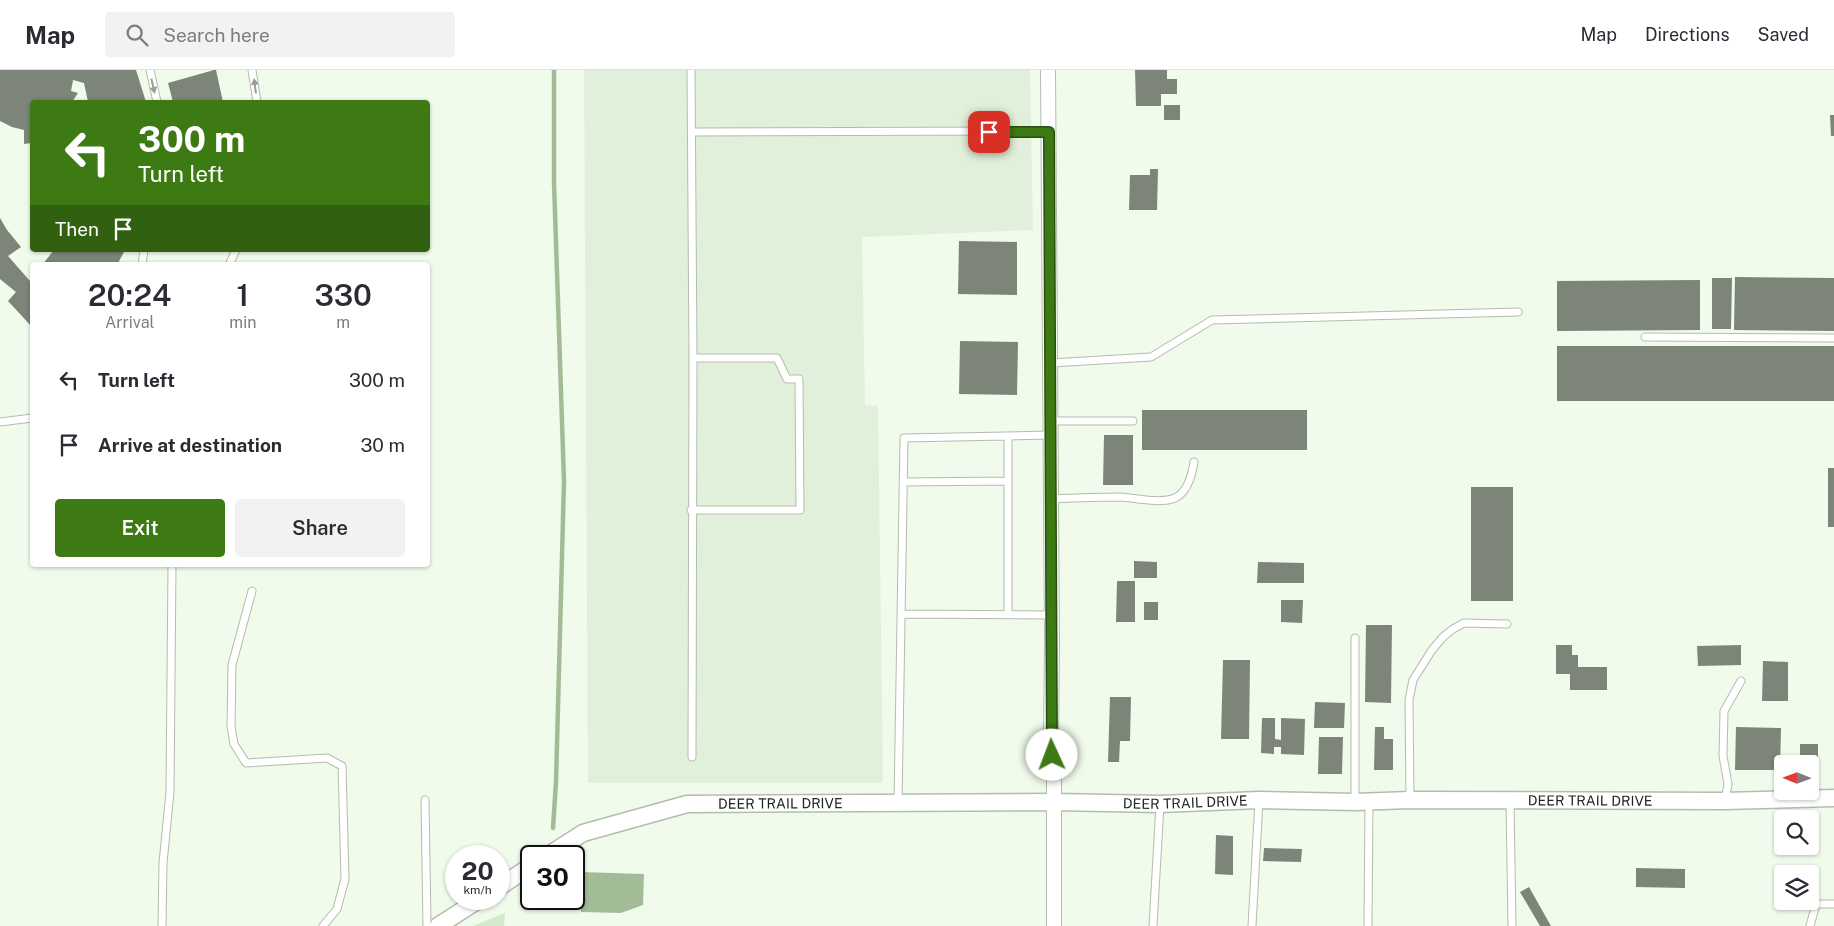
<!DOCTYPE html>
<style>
body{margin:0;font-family:"Public Sans",sans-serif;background:#f2f2f3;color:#2b2b33;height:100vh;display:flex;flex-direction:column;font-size:19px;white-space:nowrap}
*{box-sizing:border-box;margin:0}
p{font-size:16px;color:#7c7c81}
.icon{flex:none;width:28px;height:28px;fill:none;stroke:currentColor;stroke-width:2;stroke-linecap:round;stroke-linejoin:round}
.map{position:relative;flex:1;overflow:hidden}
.details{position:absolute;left:30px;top:192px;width:400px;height:305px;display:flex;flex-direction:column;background:#fff;border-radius:5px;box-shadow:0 1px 4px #0004}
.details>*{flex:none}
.top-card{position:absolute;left:30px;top:30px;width:400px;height:152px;border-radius:5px;box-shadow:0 1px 4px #0004;background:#3e7a14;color:#fff;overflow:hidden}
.needle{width:32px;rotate:271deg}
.buttons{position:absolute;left:1774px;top:685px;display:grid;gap:10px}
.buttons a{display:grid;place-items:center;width:45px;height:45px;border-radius:5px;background:#fff;box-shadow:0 1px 4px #0004;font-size:25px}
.speed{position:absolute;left:445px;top:775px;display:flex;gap:10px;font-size:25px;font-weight:700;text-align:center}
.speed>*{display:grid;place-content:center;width:65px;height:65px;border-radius:50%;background:#fff;box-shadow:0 1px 4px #0004;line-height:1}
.speed small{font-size:12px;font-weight:400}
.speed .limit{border:2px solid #111;border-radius:8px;background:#fff;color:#111}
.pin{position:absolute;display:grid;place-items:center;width:42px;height:42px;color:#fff;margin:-21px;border-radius:10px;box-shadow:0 2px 8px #0006}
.me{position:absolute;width:55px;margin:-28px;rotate:358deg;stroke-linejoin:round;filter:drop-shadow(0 0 4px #0008)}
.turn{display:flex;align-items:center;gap:18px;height:105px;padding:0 25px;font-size:22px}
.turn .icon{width:65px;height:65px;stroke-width:2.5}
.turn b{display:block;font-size:35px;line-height:42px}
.then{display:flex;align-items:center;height:48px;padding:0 25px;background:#0003;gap:10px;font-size:19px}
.eta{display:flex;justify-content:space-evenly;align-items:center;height:85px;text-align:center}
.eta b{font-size:30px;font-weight:600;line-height:35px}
.button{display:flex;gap:10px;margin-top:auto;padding:10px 25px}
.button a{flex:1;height:58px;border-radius:5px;background:#3e7a14;color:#fff;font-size:20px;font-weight:600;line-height:58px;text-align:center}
.button a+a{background:#f2f2f3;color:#2b2b33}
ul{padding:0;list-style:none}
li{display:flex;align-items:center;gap:15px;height:65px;padding:0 25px}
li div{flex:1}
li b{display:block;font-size:19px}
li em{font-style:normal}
header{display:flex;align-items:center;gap:30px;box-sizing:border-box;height:70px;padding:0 25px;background:#fff;border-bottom:1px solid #e1e1e2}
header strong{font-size:24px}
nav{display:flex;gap:28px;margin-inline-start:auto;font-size:18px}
.search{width:350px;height:45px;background:#f2f2f3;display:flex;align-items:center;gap:12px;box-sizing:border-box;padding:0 18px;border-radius:5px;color:#7c7c81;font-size:19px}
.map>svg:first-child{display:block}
</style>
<header>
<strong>Map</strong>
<div class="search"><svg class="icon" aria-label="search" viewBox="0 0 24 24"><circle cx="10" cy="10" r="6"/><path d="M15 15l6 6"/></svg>Search here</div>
<nav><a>Map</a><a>Directions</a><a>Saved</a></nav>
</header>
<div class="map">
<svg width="1834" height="856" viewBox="0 0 1834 856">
<rect width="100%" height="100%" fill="#f0fbeb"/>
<!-- built -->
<path fill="#e1f0da" d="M 584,0 L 1030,0 L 1033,160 L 862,167 L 865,335 L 878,336 L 883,713 L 588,713 Z"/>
<!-- green -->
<path fill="#d4e9cb" d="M 505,843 L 504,856 L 473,856 Z"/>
<!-- water -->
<path fill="#a3bc98" d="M 580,802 L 644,804 L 643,835 L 621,843 L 581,842 Z"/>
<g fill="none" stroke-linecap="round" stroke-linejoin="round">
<!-- stream -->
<path stroke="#a3bc98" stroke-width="4.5" d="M 553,758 L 556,712 L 564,411 L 554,113 L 554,0"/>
</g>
<!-- building -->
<path fill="#7c8578" d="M 0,0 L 136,0 L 146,32 L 88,32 L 84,13 L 73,10 L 71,21 L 78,23 L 72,32 L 32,32 L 32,73 L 24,74 L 24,60 L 12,57 L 0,51 Z
M 214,0 L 216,0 L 223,32 L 173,32 L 168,13 Z
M 1135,0 L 1167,0 L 1167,9 L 1177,9 L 1177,24 L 1161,24 L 1161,36 L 1136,36 Z
M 1164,35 L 1180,35 L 1180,50 L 1164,50 Z
M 1830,45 L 1834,45 L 1834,66 L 1831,66 Z
M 1150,99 L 1158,99 L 1157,140 L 1129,140 L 1130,105 L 1150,105 Z
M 0,148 L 7,160 L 21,177 L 8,186 L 30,211 L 32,208 L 32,257 L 8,231 L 16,222 L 0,209 Z
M 959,171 L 1017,172 L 1017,225 L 958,224 Z
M 54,180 L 125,180 L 117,195 L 42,195 Z
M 1735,207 L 1834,208 L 1834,261 L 1734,260 Z
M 1712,208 L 1732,208 L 1731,259 L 1712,259 Z
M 1700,210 L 1700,260 L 1557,261 L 1557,211 Z
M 960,271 L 1018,272 L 1017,325 L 959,324 Z
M 1557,276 L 1834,276 L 1834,331 L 1557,331 Z
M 1142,340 L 1307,340 L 1307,380 L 1142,380 Z
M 1104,365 L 1133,365 L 1133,415 L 1103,415 Z
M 1828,398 L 1834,398 L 1834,457 L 1828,457 Z
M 1471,417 L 1513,417 L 1513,531 L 1471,531 Z
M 1134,491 L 1157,492 L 1157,508 L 1134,508 Z
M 1258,492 L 1304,493 L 1304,513 L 1257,513 Z
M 1117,511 L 1135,511 L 1135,552 L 1116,552 Z
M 1281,530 L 1303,530 L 1302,553 L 1281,552 Z
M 1144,532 L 1158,532 L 1158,550 L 1144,550 Z
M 1366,555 L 1392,555 L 1391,633 L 1365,632 Z
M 1556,575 L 1572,575 L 1572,585 L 1578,585 L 1578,597 L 1607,597 L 1607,620 L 1570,620 L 1570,604 L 1556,604 Z
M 1741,575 L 1741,595 L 1698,596 L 1697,576 Z
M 1223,590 L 1250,590 L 1249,669 L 1221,669 Z
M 1763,591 L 1788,592 L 1788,631 L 1762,631 Z
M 1110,627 L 1131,627 L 1130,671 L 1120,671 L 1119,692 L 1108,692 Z
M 1315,632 L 1345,633 L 1344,658 L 1314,658 Z
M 1262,648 L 1275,648 L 1275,669 L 1281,670 L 1281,648 L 1305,649 L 1304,685 L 1281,684 L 1281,677 L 1274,677 L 1274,684 L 1261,683 Z
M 1375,657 L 1384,657 L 1384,669 L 1393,669 L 1393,700 L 1374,700 Z
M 1736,657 L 1781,658 L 1780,700 L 1735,700 Z
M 1319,667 L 1343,667 L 1342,704 L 1318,704 Z
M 1800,674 L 1818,674 L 1818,691 L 1800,690 Z
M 1216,765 L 1233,766 L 1233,805 L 1215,804 Z
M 1264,778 L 1302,779 L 1301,792 L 1263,791 Z
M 1636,798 L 1685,799 L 1685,818 L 1636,817 Z
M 1529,817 L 1551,856 L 1540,856 L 1520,822 Z"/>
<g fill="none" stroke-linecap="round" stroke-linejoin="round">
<defs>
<path id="service" d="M 150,0 L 157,32
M 252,0 L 257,32
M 691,0 L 693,288 L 692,687
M 692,62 L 1049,61
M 142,195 L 144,180
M 229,195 L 236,180
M 1645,267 L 1834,268
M 1051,293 L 1151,287 L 1212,250 L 1518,242
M 1051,351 L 1133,351
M 0,352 L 32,348
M 903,412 L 1008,411
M 1051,429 C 1074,428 1098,427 1121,427 C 1135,428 1161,434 1175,428 C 1188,422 1192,405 1194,392
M 691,440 L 800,440 L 799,309 L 787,309 L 777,288 L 693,288
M 252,521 L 232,595 L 231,657 L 234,674 L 246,693 L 327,688 L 342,696 L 345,809 L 337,839 L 323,856
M 901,544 L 1052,545
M 1008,545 L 1008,366
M 425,730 L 427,856
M 1410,730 L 1409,630 L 1413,610 L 1432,580 L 1443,567 L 1453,559 L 1464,553 L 1507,554
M 1510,731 L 1512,856
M 1725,731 L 1728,714 L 1723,686 L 1724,641 L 1741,611
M 1355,732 L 1355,568
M 898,733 L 904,368 L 1051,365
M 162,856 L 163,793 L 170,722 L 172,495
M 1153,856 L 1160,734
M 1252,856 L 1259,730
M 1368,856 L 1369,732
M 1810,856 L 1816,834 L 1834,834"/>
<path id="minor" d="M 1048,0 L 1052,571 L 1051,671 L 1054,712 L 1054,856"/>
<g id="tertiary">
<path id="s1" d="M 547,786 L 583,763 L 687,734 L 1054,732 L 1160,734 L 1259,730 L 1355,732 L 1410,730 L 1725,731 L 1834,728"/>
<path d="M 499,817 L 531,796"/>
<path d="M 438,856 L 480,829"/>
</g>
</defs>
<!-- service casing -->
<use href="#service" stroke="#b3bdae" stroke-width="9"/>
<!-- minor casing -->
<use href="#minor" stroke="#b3bdae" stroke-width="16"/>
<!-- tertiary casing -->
<use href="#tertiary" stroke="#b3bdae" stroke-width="19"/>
<!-- service -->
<use href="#service" stroke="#fff" stroke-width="7"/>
<!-- minor -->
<use href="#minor" stroke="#fff" stroke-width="14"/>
<!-- tertiary -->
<use href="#tertiary" stroke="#fff" stroke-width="16"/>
</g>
<!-- one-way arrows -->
<defs><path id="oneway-solid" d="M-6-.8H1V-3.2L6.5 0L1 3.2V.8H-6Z" transform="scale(1.25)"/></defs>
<g fill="#9c9d9b">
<use href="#oneway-solid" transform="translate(153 16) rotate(77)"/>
<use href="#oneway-solid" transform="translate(255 16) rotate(-97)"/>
</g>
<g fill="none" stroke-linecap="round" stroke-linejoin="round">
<defs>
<path id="route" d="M 989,62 L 1049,62 L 1052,685"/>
</defs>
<!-- route casing -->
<use href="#route" stroke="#284f0d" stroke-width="12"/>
<!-- route -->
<use href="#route" stroke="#3e7a14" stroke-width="9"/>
</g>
<g text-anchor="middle" stroke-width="5" stroke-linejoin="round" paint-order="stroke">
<!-- street labels -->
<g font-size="14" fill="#222620" stroke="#f0fbeb">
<text dy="5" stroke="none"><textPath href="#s1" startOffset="649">DEER TRAIL DRIVE</textPath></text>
<text dy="5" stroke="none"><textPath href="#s1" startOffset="1054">DEER TRAIL DRIVE</textPath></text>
<text dy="5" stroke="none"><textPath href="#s1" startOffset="244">DEER TRAIL DRIVE</textPath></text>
</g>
</g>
</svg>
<div class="buttons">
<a><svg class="needle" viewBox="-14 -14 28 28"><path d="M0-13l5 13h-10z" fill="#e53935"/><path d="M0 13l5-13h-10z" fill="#7c7c81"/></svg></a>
<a><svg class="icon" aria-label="search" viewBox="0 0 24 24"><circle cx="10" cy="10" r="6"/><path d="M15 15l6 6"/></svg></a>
<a><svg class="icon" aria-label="layers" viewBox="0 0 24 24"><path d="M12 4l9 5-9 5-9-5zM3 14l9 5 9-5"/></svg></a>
</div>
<div class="speed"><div>20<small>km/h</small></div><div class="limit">30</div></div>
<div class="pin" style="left:989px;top:62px;background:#d93025"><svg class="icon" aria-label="arrive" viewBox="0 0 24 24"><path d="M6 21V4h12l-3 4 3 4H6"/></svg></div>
<svg class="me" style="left:1052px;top:685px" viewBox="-20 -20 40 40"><circle r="19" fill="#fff"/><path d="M0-13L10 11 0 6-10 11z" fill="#3e7a14"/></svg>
<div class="top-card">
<div class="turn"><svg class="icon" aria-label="left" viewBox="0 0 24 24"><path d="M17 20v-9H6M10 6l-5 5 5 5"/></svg><div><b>300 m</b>Turn left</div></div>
<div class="then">Then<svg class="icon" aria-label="arrive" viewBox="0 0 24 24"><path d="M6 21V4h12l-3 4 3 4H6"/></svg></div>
</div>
<section class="details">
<div class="eta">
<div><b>20:24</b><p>Arrival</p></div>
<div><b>1</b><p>min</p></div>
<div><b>330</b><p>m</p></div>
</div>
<ul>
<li><svg class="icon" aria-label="left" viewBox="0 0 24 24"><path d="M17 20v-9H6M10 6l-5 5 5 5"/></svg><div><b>Turn left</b></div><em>300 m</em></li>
<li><svg class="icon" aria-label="arrive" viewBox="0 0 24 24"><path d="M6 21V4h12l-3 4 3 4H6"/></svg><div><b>Arrive at destination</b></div><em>30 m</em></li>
</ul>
<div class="button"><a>Exit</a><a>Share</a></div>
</section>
</div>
